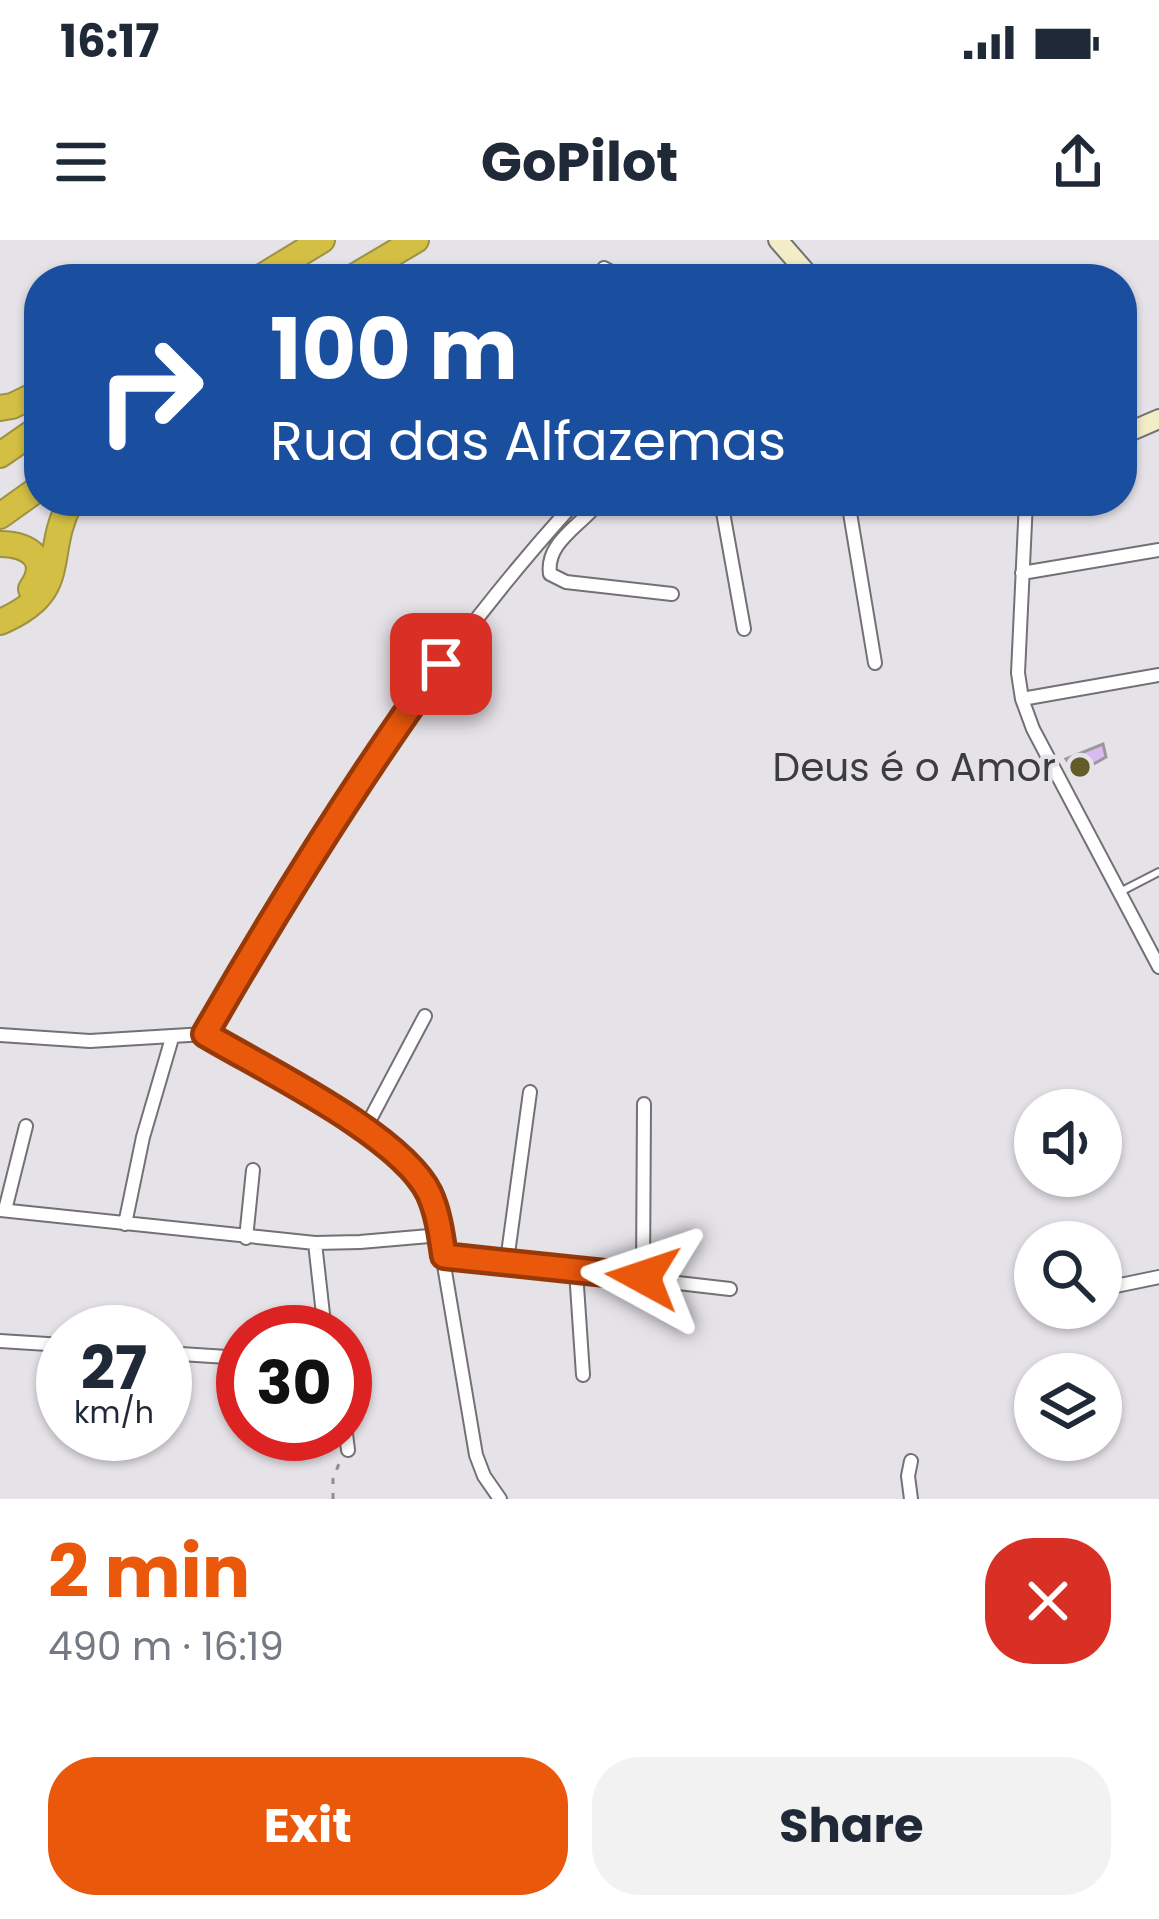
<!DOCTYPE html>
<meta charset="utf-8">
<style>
body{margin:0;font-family:Poppins,sans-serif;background:#f2f2f3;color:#1f2937;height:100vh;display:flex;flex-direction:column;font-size:45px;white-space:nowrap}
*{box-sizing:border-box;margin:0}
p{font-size:39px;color:#747a83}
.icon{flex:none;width:66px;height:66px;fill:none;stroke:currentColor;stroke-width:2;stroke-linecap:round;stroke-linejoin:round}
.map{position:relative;height:1259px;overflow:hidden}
.details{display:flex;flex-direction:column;background:#fff;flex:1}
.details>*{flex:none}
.top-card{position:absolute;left:24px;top:24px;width:1113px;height:252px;border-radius:48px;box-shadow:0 3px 9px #0004;background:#1a4fa0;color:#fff;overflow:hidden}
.controls{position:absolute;left:1014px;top:849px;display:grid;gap:24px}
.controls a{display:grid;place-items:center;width:108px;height:108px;border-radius:50%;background:#fff;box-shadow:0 3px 9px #0004;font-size:60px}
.speed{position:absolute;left:36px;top:1065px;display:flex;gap:24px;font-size:60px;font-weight:700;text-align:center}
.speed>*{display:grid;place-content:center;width:156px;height:156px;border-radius:50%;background:#fff;box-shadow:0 3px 9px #0004;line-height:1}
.speed small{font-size:30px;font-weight:400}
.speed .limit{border:18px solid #d22;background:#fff;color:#111}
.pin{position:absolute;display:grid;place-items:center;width:102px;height:102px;color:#fff;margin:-51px;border-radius:24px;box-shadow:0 6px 18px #0006}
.me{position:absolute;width:132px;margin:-66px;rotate:275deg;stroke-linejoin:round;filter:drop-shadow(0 0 9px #0008)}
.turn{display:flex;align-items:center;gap:42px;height:252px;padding:0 48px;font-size:54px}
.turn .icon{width:156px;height:156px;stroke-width:2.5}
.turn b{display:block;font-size:84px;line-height:102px}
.round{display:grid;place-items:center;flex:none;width:126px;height:126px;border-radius:48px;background:#f2f2f3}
.headline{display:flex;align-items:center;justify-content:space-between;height:204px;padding:0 48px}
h1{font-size:72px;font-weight:700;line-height:90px;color:#ea580c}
.primary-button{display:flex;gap:24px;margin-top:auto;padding:24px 48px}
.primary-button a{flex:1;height:138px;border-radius:48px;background:#ea580c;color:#fff;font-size:48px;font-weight:700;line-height:138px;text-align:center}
.primary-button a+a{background:#f2f2f3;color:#1f2937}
.status{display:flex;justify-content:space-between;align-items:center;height:84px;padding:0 60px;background:#fff;direction:ltr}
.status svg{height:33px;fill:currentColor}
header{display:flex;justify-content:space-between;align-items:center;height:156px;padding:0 48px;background:#fff;font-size:54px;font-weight:700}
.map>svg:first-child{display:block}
</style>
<div class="status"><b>16:17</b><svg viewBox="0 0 49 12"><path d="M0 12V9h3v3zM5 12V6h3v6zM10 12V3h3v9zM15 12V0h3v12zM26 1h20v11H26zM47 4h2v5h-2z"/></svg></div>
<header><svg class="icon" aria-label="menu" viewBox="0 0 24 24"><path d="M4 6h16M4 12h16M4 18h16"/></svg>GoPilot<svg class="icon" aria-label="share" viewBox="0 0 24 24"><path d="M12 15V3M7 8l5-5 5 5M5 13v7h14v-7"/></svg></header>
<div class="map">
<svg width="1159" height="1259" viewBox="0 0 1159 1259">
<rect width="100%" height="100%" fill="#e5e2e8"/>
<!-- building -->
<path fill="#d9bbf1" stroke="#9b989d" stroke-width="3" d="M 1103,504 L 1106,517 L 1076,534 L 1066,519 Z"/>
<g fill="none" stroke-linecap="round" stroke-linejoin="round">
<defs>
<path id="lane" d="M 1120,652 L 1159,632"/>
<path id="street" d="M 604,28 L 625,39
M 589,261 L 591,271 C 573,290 546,306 550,334 L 566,342 L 672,354
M 721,261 L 744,389
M 848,261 L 875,423
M 1026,261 L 1018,433 L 1022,459 L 1033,489 L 1159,727
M 1022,333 L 1159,310
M 1022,459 L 1159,435
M 205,794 C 313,606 429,422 576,261
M 0,795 L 90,801 L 205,794 L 365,889 L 414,930 L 428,951 L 435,972 L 476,1215 L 484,1236 L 500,1259
M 365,889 L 425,776
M 0,970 L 315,1003 L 360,1002 L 441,995
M 5,970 L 26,886
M 125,984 L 143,897 L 172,798
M 246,998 L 253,930
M 315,1003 L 325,1092
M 444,1016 L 730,1049
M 507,1021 L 530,852
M 576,1031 L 583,1135
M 643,1037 L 644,864
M 1101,1049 L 1159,1037
M 0,1101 L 63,1105
M 165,1113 L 243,1118
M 345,1186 L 348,1210
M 911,1221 L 908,1236 L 911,1259"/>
<path id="secondary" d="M 778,0 L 812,39
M 1122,195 L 1159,179"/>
<path id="highway" d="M 258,39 L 322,0
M 350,39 L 416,0
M 0,168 L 12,166 L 39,153
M 0,215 L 39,188
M 0,276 L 39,248
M 0,304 C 30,304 51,320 31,349
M 0,382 C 73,351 41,316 71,261"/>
</defs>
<!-- lane casing -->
<use href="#lane" stroke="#737076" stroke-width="10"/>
<!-- street casing -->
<use href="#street" stroke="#737076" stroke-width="16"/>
<!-- secondary casing -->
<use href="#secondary" stroke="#737076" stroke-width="22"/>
<!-- highway casing -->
<use href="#highway" stroke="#9e9141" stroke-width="28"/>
<!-- path -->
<path stroke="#908e92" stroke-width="3" stroke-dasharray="6 9" stroke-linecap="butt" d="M 333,1259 L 333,1239 L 340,1221"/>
<!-- lane -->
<use href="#lane" stroke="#fff" stroke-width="6"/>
<!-- street -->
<use href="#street" stroke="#fff" stroke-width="12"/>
<!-- secondary -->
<use href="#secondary" stroke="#f2ecc7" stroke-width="18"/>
<!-- highway -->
<use href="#highway" stroke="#d3bf43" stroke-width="24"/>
</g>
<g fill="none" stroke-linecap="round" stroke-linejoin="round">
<defs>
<path id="route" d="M 441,424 C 355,543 278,667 205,794 C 262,828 401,895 429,953 C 438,972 441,995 444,1016 L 643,1037"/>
</defs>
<!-- route casing -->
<use href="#route" stroke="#983908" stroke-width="30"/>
<!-- route -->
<use href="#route" stroke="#ea580c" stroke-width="21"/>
</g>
<!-- markers -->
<circle fill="#645c28" stroke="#e5e2e8" stroke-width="4.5" cx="1080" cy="527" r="12"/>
<g text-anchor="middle" stroke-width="9" stroke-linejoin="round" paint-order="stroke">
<!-- poi labels -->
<g font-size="39" fill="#3d3c3e" stroke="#e5e2e8" text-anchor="end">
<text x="1056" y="541">Deus é o Amor</text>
</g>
</g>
</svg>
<div class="controls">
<a><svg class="icon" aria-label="sound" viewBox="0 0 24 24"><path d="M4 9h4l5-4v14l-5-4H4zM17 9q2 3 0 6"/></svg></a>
<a><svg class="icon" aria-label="search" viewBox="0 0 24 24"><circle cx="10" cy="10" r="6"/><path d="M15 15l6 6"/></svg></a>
<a><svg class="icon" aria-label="layers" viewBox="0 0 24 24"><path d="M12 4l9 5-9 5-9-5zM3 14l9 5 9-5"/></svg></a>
</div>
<div class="speed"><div>27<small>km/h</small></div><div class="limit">30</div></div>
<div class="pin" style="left:441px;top:424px;background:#d93025"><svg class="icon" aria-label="arrive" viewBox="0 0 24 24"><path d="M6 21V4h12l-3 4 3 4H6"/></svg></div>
<svg class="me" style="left:643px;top:1037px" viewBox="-20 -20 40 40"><path d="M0-17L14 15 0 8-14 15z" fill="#ea580c" stroke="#fff" stroke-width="4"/></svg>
<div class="top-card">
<div class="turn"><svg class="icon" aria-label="right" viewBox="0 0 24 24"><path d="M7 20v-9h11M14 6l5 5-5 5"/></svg><div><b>100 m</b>Rua das Alfazemas</div></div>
</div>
</div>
<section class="details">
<div class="headline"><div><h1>2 min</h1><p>490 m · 16:19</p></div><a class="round" style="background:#d93025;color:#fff"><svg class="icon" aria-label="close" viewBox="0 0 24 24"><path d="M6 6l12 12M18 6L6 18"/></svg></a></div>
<div class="primary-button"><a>Exit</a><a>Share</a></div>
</section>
